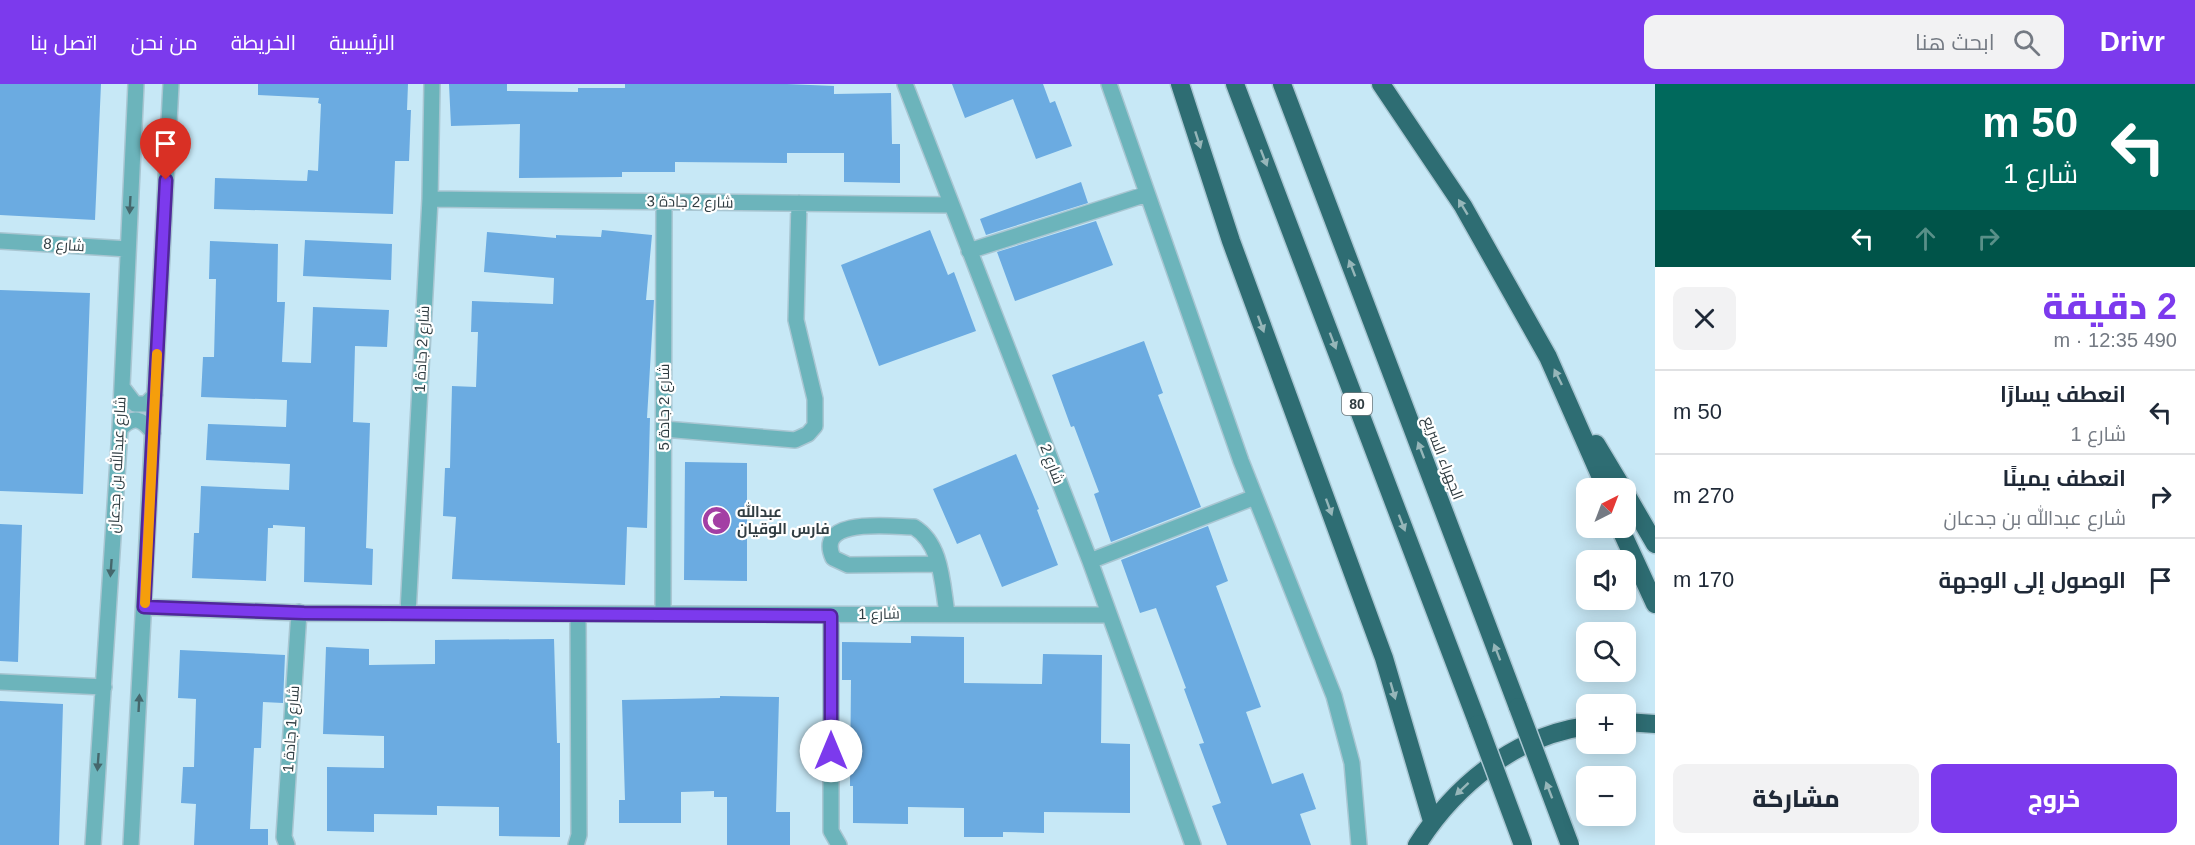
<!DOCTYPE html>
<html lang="ar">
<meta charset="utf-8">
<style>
body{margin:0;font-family:Arial,Cairo,sans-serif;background:#f2f2f3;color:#1f2937;direction:rtl;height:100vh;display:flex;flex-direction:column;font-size:22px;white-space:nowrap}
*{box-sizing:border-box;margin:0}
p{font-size:20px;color:#747a83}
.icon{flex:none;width:33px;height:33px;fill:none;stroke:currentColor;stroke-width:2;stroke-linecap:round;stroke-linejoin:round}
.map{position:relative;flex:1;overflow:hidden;direction:ltr}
.panel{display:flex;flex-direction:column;background:#fff;width:540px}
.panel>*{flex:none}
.hud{background:#00695c;color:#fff;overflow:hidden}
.needle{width:39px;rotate:42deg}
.fabs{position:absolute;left:1576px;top:394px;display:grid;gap:12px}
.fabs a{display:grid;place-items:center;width:60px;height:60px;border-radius:12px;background:#fff;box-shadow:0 3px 15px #0003;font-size:30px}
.pin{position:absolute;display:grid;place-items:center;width:51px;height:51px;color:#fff;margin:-62px -26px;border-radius:50% 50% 50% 0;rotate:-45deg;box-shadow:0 0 6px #0007}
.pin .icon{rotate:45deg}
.me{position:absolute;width:66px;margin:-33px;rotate:0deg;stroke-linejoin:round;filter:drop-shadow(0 0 4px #0008)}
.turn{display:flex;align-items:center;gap:21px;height:126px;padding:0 18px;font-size:27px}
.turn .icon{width:78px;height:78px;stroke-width:2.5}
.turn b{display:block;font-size:42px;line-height:51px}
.lanes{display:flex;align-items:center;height:57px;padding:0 18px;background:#0003;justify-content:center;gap:30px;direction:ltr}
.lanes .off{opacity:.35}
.round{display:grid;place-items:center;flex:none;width:63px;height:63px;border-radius:12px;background:#f2f2f3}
.overview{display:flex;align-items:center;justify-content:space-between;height:102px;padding:0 18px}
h1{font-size:36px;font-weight:800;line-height:45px;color:#7c3aed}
.cta{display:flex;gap:12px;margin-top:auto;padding:12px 18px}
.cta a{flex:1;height:69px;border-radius:12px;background:#7c3aed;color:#fff;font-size:24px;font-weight:800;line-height:69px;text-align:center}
.cta a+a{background:#f2f2f3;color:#1f2937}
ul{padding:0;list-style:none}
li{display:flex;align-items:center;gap:18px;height:84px;padding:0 18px;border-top:2px solid #e0e1e3}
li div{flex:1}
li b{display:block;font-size:22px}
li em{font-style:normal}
header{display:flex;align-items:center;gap:36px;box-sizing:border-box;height:84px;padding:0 30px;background:#7c3aed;color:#fff}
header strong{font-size:28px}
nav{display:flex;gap:33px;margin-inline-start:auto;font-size:21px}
.search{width:420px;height:54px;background:#f2f2f3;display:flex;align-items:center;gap:15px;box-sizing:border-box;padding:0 21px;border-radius:12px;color:#747a83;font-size:22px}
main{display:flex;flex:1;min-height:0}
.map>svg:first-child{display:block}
</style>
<header>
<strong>Drivr</strong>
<div class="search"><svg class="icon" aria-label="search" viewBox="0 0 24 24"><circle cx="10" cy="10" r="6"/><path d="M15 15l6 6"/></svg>ابحث هنا</div>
<nav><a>الرئيسية</a><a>الخريطة</a><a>من نحن</a><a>اتصل بنا</a></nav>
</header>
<main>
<section class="panel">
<div class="hud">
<div class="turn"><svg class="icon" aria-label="left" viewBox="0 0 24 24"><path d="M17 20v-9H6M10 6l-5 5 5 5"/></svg><div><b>50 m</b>شارع 1</div></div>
<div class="lanes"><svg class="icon" aria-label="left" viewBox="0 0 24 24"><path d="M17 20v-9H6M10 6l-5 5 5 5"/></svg><svg class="icon off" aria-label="ahead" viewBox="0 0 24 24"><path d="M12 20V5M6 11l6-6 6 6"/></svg><svg class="icon off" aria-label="right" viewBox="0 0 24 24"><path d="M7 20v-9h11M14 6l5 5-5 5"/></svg></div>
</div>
<div class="overview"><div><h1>2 دقيقة</h1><p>490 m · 12:35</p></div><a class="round"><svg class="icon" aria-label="close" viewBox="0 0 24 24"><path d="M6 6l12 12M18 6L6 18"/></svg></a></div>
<ul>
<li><svg class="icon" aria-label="left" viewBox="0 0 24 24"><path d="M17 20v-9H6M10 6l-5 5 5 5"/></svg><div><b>انعطف يسارًا</b><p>شارع 1</p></div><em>50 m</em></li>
<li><svg class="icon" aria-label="right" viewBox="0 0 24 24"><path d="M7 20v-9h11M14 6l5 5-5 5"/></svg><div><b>انعطف يمينًا</b><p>شارع عبدالله بن جدعان</p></div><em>270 m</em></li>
<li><svg class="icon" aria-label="arrive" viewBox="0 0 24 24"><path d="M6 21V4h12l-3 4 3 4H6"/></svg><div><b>الوصول إلى الوجهة</b></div><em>170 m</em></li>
</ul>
<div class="cta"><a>خروج</a><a>مشاركة</a></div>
</section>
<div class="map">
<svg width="1655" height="761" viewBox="0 0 1655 761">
<rect width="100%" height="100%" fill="#c7e8f6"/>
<!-- building -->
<path fill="#6babe1" d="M 0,0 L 101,0 L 95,136 L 0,131 Z
M 258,0 L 408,0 L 407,26 L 411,26 L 409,77 L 395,77 L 393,130 L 214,125 L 215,94 L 307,97 L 308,86 L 318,87 L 321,20 L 318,19 L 319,14 L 258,11 Z
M 449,0 L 507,0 L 507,7 L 578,8 L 578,4 L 625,4 L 625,0 L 787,0 L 834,2 L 834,10 L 891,9 L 892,60 L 900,60 L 900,99 L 844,98 L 844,69 L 787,69 L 787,79 L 675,78 L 675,88 L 622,88 L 622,93 L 519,94 L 520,40 L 451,42 Z
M 952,0 L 1043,0 L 1050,19 L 1055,17 L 1072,62 L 1036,75 L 1013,15 L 965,34 Z
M 1081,98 L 1088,119 L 986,151 L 980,135 Z
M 1096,137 L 1113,181 L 1015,217 L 997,168 Z
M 602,146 L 652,151 L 646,216 L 654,216 L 647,334 L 650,334 L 647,444 L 627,443 L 625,501 L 452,495 L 456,433 L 443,432 L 445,384 L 450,384 L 452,302 L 476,303 L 478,248 L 471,248 L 472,217 L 553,220 L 554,194 L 484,188 L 487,148 L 556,154 L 556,151 L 601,153 Z
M 930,146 L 948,191 L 954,188 L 976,247 L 879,282 L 841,181 Z
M 305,156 L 392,160 L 391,196 L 303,192 Z
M 210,157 L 278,160 L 277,218 L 285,218 L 282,278 L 311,279 L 313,223 L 389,226 L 387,263 L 355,262 L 353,338 L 370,339 L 366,464 L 373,465 L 372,501 L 304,498 L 305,443 L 273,441 L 273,444 L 268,444 L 266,497 L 192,494 L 194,449 L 199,449 L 201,402 L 289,406 L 290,380 L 206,376 L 208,340 L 286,343 L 287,316 L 201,313 L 203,273 L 214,273 L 216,195 L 209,195 Z
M 0,206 L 90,209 L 83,410 L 0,407 Z
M 1144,257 L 1163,309 L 1158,311 L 1201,423 L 1111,458 L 1094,410 L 1099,408 L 1074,342 L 1071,343 L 1052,291 Z
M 1016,370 L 1039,425 L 1037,426 L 1058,481 L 1002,503 L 980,450 L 957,460 L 933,405 Z
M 685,378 L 747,379 L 747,497 L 684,496 Z
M 0,440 L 22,441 L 18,578 L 0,577 Z
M 1208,442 L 1228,497 L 1216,502 L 1261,623 L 1246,628 L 1272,700 L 1303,689 L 1316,725 L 1300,730 L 1311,761 L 1227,761 L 1212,722 L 1221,719 L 1199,660 L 1204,659 L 1184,605 L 1186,604 L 1156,524 L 1140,529 L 1121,476 Z
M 911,552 L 964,553 L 964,599 L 1042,600 L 1043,570 L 1102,571 L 1101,659 L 1130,660 L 1130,729 L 1044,728 L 1044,749 L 1003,748 L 1003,753 L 964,753 L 964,724 L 908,723 L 908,740 L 853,739 L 853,702 L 850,702 L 851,596 L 842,596 L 842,558 L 911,559 Z
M 554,555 L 557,659 L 560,659 L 560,753 L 499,752 L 499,723 L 437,722 L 437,731 L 374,730 L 374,748 L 327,747 L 327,683 L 384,684 L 384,652 L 323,650 L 326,563 L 369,565 L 369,581 L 435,580 L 435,556 Z
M 180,566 L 285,571 L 283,619 L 263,618 L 261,664 L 254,664 L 250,745 L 268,745 L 268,761 L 194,761 L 196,720 L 181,719 L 183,683 L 194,683 L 196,615 L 178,614 Z
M 720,612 L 779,613 L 776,728 L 790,728 L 790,761 L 727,761 L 727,713 L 714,713 L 714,707 L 681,708 L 681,739 L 619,739 L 619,716 L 625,716 L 622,616 L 720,614 Z
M 0,617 L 63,620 L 59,761 L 0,761 Z"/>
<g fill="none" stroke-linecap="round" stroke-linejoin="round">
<defs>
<path id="minor" d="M 905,0 L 1090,477 L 1193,761
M 1109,0 L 1241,377 L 1334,612 L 1352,679 L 1359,761
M 430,115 L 950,121
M 0,157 L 128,165
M 969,167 L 1147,110
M 122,303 L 135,320 L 146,320 L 155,311
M 120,345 C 133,331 142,334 153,349
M 664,345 L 795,356 L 808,350 L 815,342 L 815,315 L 796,236 L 799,119
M 1090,477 L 1255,413
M 938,480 L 848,481 L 833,474 C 814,432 893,443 914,443 C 942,460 942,499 947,529
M 144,523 L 304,529 L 1109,531
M 408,529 L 430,115 L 432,0
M 663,529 L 664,117
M 831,532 L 831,747 L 839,761
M 0,598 L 104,603
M 93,761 L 120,345 L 136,0
M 131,761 L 171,0
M 287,761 L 284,753 L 299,528
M 576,761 L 579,751 L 578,530"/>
<path id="highway" d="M 1180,0 L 1231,157 L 1384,574 L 1432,737
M 1235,0 L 1478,640
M 1282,0 L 1518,623
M 1381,0 L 1463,122 L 1548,273 L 1606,405
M 1596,360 L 1623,405
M 1626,410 L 1655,460
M 1620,444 L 1655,520
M 1626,638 L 1655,640
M 1417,761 C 1455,701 1515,652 1587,642"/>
</defs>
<!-- minor casing -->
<use href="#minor" stroke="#a9c6d2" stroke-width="18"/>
<!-- highway casing -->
<use href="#highway" stroke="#a9c6d2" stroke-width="21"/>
<!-- minor -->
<use href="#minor" stroke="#6cb4bb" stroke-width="15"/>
<!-- highway -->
<use href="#highway" stroke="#2e6d73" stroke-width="18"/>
<defs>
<path id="highway-bridge" d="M 1518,623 L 1570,761
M 1478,640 L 1523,761"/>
</defs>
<!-- highway-bridge casing -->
<use href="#highway-bridge" stroke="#a9c6d2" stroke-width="21" stroke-linecap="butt"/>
<!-- highway-bridge -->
<use href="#highway-bridge" stroke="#2e6d73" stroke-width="18"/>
</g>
<!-- one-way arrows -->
<defs><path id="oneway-solid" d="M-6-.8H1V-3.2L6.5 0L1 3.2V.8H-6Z" transform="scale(1.5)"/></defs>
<g fill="#96b6b9">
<use href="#oneway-solid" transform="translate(1198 56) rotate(72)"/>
<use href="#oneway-solid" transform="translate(1264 74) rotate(69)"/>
<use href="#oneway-solid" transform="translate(1463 123) rotate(-121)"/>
<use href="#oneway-solid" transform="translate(1352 184) rotate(-111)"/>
<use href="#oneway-solid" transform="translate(1261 240) rotate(70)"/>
<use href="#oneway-solid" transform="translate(1333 257) rotate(69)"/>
<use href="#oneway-solid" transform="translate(1558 293) rotate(-116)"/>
<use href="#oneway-solid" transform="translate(1421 366) rotate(-111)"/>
<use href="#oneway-solid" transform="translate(1329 423) rotate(70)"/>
<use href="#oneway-solid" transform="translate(1402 439) rotate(69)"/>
<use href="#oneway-solid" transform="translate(1497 568) rotate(-111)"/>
<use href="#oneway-solid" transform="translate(1393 607) rotate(74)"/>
<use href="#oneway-solid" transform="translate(1462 705) rotate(137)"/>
<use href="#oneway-solid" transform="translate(1549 706) rotate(-111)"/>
</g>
<g fill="#45676c">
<use href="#oneway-solid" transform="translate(130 121) rotate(93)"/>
<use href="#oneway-solid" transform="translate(111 484) rotate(94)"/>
<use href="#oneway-solid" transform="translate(139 619) rotate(-87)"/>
<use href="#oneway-solid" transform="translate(98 678) rotate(94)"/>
</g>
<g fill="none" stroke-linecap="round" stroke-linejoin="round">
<defs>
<path id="route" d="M 166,96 L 144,523 L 304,529 L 831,532 L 831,667"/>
</defs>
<!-- route casing -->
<use href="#route" stroke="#51269a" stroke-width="15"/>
<!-- route -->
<use href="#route" stroke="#7c3aed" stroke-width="10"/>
<!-- slow -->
<path stroke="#f59e0b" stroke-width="10" d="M 145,519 L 157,270"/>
</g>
<!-- icons -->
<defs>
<symbol id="mosque-disc" viewBox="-11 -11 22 22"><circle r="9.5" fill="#a33fa4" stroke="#fff"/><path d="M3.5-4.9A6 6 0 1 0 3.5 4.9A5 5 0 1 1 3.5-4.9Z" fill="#fff"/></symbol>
</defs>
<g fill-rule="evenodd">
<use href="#mosque-disc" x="700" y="420" width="33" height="33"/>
</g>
<g text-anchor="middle" stroke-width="4.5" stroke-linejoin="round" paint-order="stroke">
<!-- shield labels -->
<rect fill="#fff" stroke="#6e777b" stroke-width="1.5" x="1342" y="309" width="30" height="22" rx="4.5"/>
<g font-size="14" font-weight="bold" fill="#303d42">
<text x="1357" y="325">80</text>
</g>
<!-- street labels -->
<g font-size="15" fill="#303d42" stroke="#fff">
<text transform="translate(690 118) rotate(1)" y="5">شارع 2 جادة 3</text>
<text transform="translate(64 161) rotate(4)" y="5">شارع 8</text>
<text transform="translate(422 265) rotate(-87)" y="5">شارع 2 جادة 1</text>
<text transform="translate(664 323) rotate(-90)" y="5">شارع 2 جادة 5</text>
<text transform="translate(1443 374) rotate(69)" y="5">الجهراء السريع</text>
<text transform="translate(1052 380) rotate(69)" y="5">شارع 2</text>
<text transform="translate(117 381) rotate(-87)" y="5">شارع عبدالله بن جدعان</text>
<text transform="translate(879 530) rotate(-1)" y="5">شارع 1</text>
<text transform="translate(291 645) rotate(-86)" y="5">شارع 1 جادة 1</text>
</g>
<!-- poi labels -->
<g font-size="15" font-weight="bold" fill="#303d42" stroke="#fff" text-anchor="start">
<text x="737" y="433">عبدالله<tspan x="737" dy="17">فارس الوقيان</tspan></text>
</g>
</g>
</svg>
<div class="fabs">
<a><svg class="needle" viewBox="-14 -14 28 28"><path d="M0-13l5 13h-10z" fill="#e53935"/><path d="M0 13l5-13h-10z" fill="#747a83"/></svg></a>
<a><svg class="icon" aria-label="sound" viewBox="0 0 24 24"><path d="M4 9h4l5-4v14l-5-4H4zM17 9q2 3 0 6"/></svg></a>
<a><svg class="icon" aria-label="search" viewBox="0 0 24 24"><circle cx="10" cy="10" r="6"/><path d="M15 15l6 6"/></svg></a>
<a>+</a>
<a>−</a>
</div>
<div class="pin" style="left:166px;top:96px;background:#d93025"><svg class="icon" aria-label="arrive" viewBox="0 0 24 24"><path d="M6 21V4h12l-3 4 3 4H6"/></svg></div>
<svg class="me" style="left:831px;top:667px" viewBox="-20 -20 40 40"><circle r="19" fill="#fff"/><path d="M0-13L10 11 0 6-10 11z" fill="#7c3aed"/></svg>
</div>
</main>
